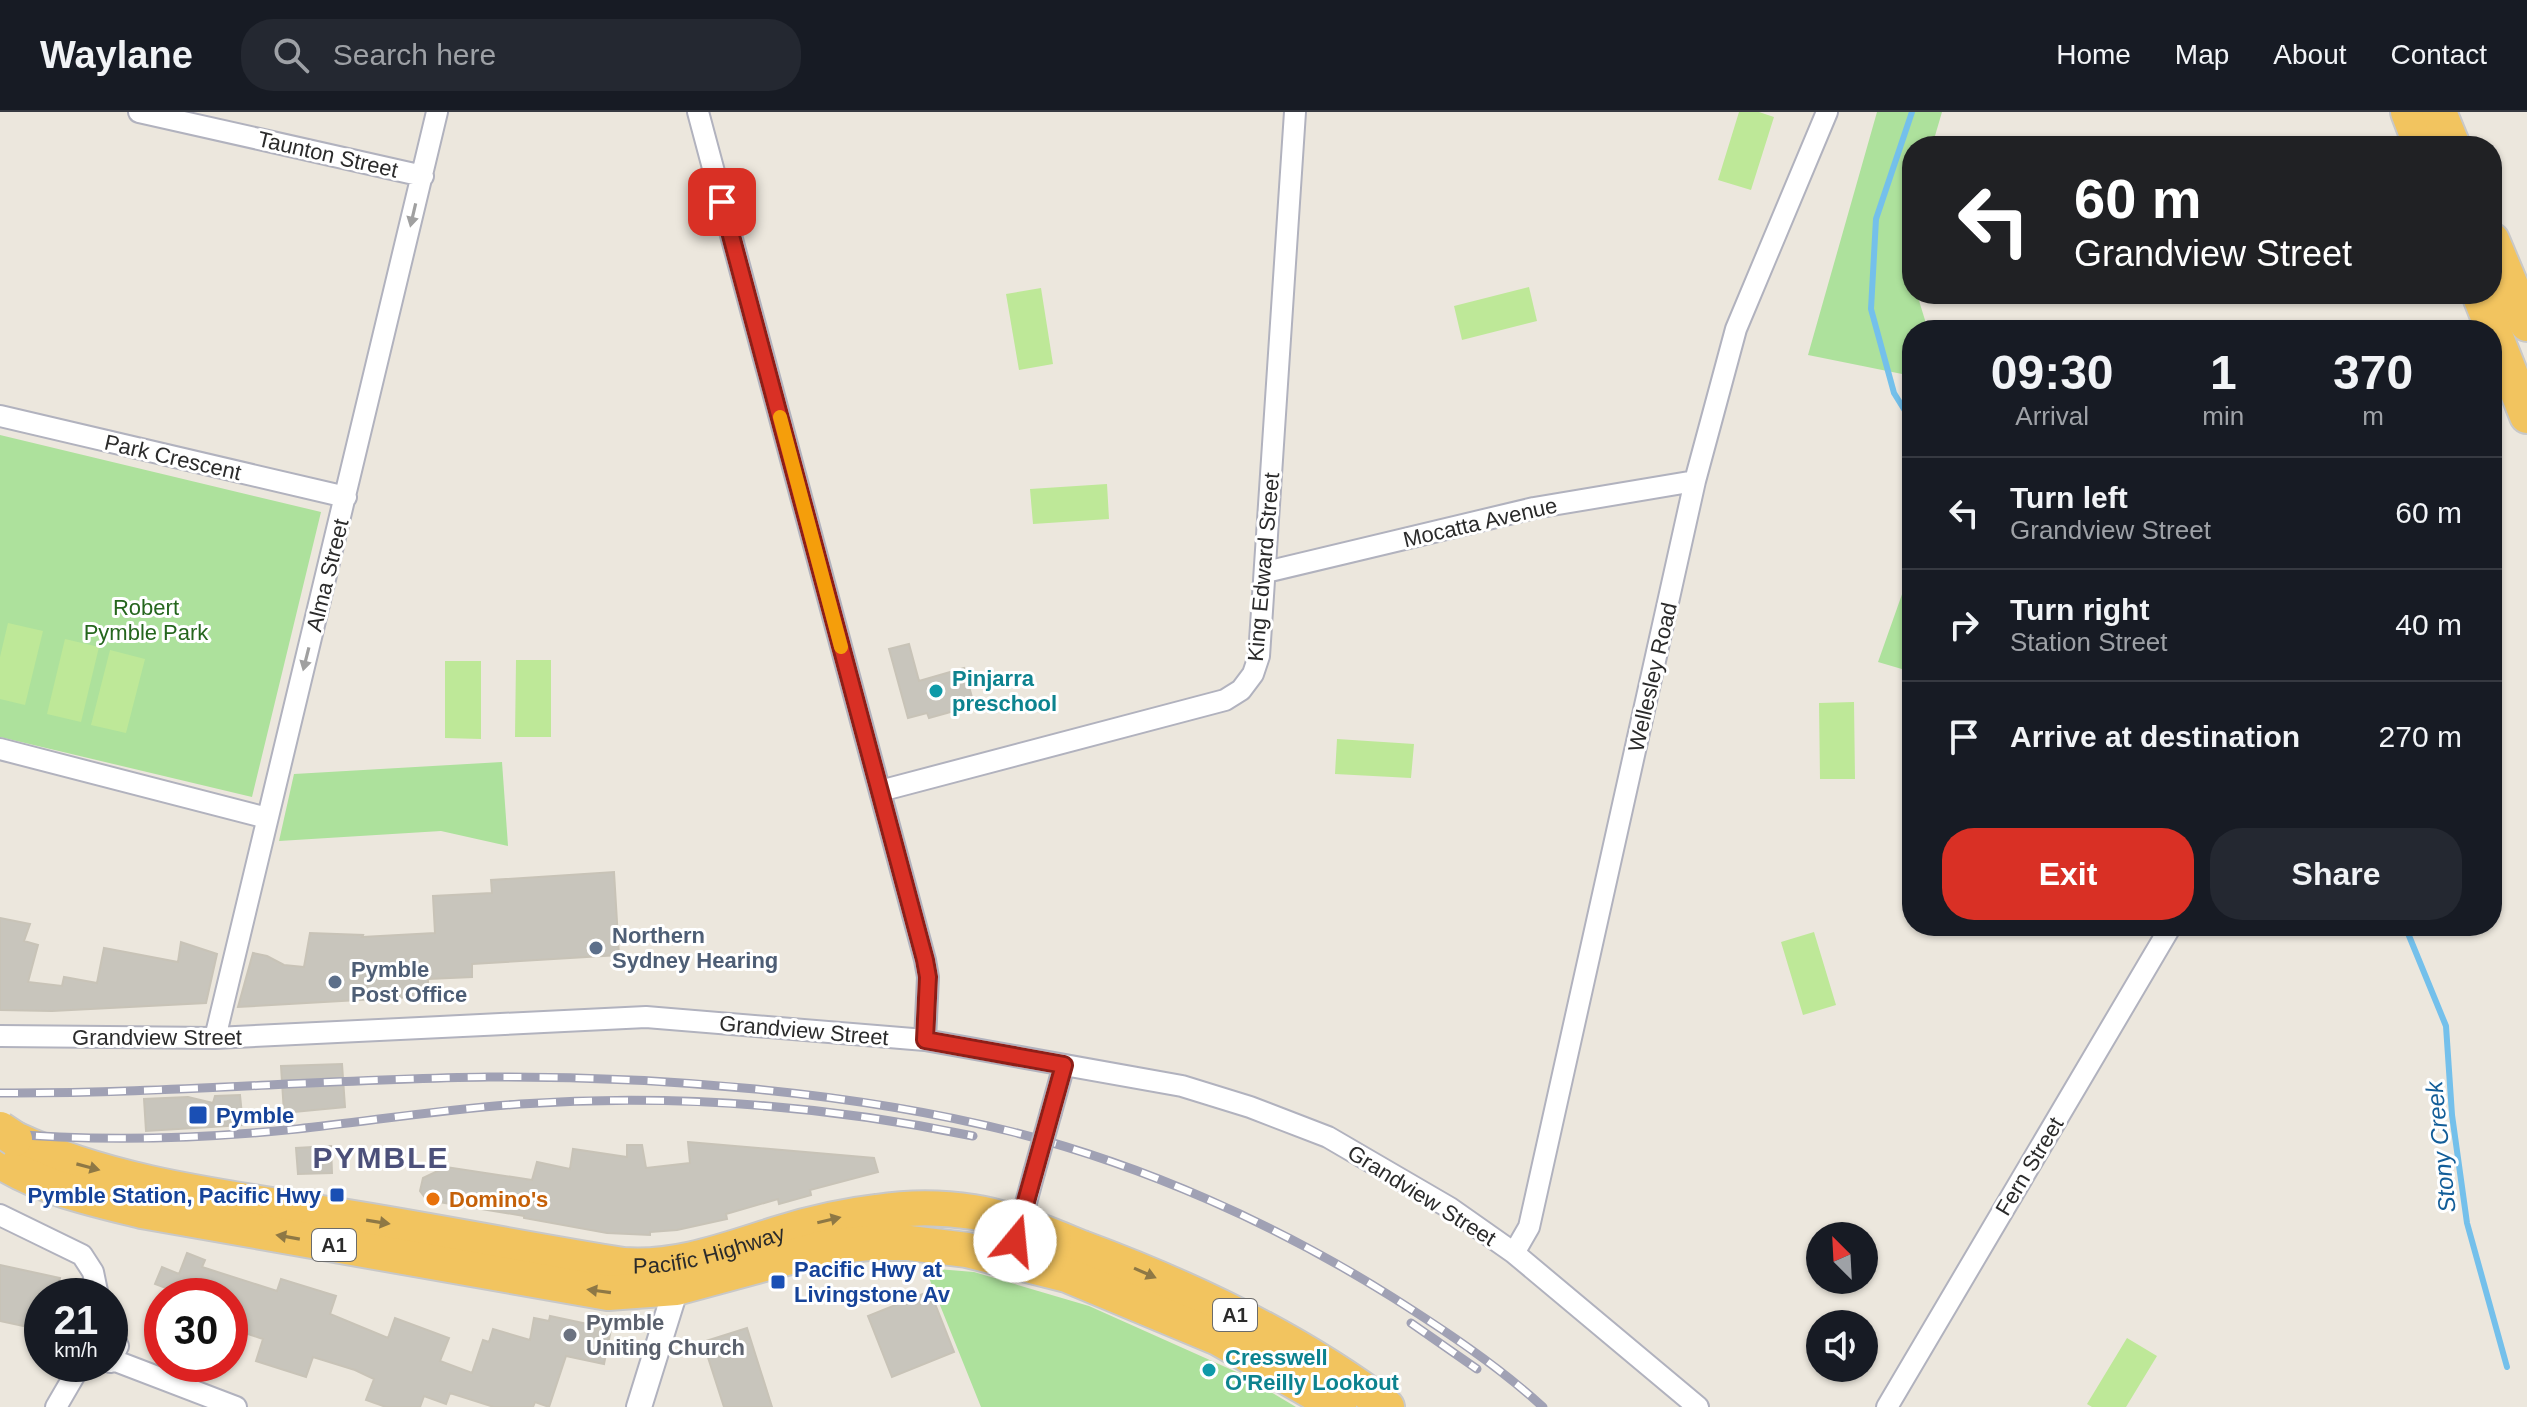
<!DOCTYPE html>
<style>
body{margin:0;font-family:Helvetica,sans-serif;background:#242831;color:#f1f3f6;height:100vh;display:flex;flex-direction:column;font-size:30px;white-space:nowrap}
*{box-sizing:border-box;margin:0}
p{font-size:26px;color:#9ea1a6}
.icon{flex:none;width:44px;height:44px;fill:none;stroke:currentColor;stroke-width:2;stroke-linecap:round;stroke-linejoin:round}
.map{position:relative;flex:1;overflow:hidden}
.details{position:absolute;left:1902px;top:208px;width:600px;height:616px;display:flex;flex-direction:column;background:#171b24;border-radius:32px;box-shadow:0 2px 6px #0004}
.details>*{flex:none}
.hud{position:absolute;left:1902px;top:24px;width:600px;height:168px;border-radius:32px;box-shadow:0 2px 6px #0004;background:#202124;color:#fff;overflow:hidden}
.needle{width:52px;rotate:336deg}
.tools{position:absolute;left:1806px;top:1110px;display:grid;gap:16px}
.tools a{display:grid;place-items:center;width:72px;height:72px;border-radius:50%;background:#171b24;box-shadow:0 2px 6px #0004;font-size:40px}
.speed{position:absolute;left:24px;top:1166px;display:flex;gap:16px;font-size:40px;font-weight:700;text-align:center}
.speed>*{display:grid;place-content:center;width:104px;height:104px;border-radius:50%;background:#171b24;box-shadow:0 2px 6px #0004;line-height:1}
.speed small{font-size:20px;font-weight:400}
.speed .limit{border:12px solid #d22;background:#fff;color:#111}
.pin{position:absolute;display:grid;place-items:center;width:68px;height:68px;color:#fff;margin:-34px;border-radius:16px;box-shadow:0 4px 12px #0006}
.me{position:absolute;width:88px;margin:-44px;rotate:17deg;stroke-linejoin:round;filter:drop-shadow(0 0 6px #0008)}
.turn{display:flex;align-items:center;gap:28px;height:168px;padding:0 40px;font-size:36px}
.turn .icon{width:104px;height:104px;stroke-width:2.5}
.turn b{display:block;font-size:56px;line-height:68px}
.eta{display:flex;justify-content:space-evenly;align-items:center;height:136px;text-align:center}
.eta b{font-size:48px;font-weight:800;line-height:56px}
.cta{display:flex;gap:16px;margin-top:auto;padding:16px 40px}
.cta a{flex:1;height:92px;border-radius:32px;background:#d93025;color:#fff;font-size:32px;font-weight:800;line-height:92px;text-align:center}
.cta a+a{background:#242831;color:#f1f3f6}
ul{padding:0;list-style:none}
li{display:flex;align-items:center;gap:24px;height:112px;padding:0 40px;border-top:2px solid #363941}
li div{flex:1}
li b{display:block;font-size:30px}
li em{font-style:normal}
header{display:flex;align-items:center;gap:48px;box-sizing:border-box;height:112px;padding:0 40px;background:#171b24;border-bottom:2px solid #363941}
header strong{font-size:38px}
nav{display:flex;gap:44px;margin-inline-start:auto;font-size:28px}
.search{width:560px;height:72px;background:#242831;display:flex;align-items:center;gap:20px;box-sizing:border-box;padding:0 28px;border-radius:32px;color:#9ea1a6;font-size:30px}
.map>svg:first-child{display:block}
</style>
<header>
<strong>Waylane</strong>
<div class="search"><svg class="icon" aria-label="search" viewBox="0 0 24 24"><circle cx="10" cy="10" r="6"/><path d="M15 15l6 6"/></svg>Search here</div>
<nav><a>Home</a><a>Map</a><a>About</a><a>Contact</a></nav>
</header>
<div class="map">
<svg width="2527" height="1295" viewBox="0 0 2527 1295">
<rect width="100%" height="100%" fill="#ece7dd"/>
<!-- green -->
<path fill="#ade19c" d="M 1877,0 L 1942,0 L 1932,34 L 1912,34 L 1912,103 L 1903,132 L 1912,163 L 1912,182 L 1917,182 L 1928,218 L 1912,218 L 1912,264 L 1808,243 Z
M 0,323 L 321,400 L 252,685 L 0,625 Z
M 1912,454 L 1912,560 L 1878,550 Z
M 502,650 L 508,734 L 441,719 L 279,729 L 294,662 Z
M 925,1156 L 974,1160 L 1089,1194 L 1241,1262 L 1296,1295 L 981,1295 Z"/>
<!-- pitch -->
<path fill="#bee898" d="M 1739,0 L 1759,0 L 1774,5 L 1751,78 L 1718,68 Z
M 1529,175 L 1537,209 L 1462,228 L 1454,194 Z
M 1041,176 L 1053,252 L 1019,258 L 1006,182 Z
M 1107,372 L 1109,407 L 1033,412 L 1030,377 Z
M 8,511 L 43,519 L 25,593 L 0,587 L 0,545 Z
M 65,527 L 99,535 L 81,610 L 47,602 Z
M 110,538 L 145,547 L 126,621 L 91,613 Z
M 516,548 L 551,548 L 551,625 L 515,625 Z
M 445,549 L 481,549 L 481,627 L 445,626 Z
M 1854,590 L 1855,667 L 1820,667 L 1819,591 Z
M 1337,627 L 1414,632 L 1411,666 L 1335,662 Z
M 1814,820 L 1836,893 L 1803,903 L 1781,830 Z
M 2127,1226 L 2157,1244 L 2126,1295 L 2092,1295 L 2087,1292 Z"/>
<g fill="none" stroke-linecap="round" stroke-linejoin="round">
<!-- stream -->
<path stroke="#74c0eb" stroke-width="6" d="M 1912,0 L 1876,107 L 1871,197 L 1894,281 L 1912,310
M 2405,814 L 2446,914 L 2452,1003 L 2467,1111 L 2507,1255"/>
</g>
<!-- building -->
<path fill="#c8c5bc" stroke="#c8c3b7" stroke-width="2" d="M 909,532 L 919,569 L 964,556 L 973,589 L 953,595 L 954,599 L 929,606 L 927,601 L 908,606 L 889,537 Z
M 614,760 L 619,843 L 472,852 L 472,865 L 428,867 L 428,884 L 238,895 L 253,841 L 267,844 L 284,853 L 304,855 L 310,821 L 363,823 L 362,825 L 435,821 L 433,784 L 492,781 L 491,768 Z
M 0,806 L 30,812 L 24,829 L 38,833 L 28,870 L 62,874 L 64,865 L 97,871 L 104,836 L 178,850 L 181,830 L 217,842 L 206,891 L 52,899 L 0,898 Z
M 342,952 L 345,995 L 284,1001 L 281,954 Z
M 240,983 L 243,1013 L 146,1019 L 144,987 L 188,985 L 213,991 L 215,984 Z
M 688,1030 L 874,1046 L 878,1060 L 810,1078 L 811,1083 L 779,1092 L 778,1087 L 726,1102 L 727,1107 L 677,1118 L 650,1120 L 650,1123 L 607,1121 L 524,1106 L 524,1104 L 427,1088 L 420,1079 L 423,1066 L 446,1055 L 532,1068 L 537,1050 L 570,1057 L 573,1037 L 627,1045 L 627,1033 L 642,1033 L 646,1056 L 690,1051 Z
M 331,1034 L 332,1061 L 298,1062 L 296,1036 Z
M 187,1141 L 205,1148 L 202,1155 L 277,1179 L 281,1167 L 336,1184 L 330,1202 L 388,1226 L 395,1206 L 449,1226 L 440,1249 L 472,1261 L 483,1228 L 489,1230 L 493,1217 L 530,1228 L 534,1206 L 549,1209 L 550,1204 L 611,1217 L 604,1252 L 566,1244 L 549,1295 L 535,1290 L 533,1295 L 494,1295 L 450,1281 L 446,1292 L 424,1284 L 420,1295 L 386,1295 L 366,1288 L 374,1267 L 355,1258 L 313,1245 L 306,1265 L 256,1249 L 263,1227 L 230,1216 L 230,1184 L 187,1184 L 155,1172 L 162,1155 L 179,1162 Z
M 0,1153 L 60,1166 L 56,1184 L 42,1184 L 42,1218 L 0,1209 Z
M 930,1179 L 954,1240 L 892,1265 L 868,1204 Z
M 747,1216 L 772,1295 L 724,1295 L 703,1230 Z"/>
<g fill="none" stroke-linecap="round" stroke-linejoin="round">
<defs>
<path id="minor" d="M 139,0 L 423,64
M 698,0 L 925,848 L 928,865 L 925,928
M 0,304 L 346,385
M 1266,460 L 1534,396 L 1695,369
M 0,637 L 267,706
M 880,679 L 1225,588 L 1241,578 L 1253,562 L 1259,544 L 1295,0
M 0,924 L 215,926 L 646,905 L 925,928 L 1182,974 L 1250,995 L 1328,1025 L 1450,1096 L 1514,1141 L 1698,1295
M 215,926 L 437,0
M 1051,1000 L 1064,953
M 0,1103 L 82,1143 L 93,1160 L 98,1184
M 1514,1141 L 1529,1115 L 1695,369 L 1736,217 L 1827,0
M 1011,1147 L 1034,1061
M 110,1218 L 118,1234 L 110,1250
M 113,1248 L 236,1295
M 56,1295 L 81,1252
M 1887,1295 L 2171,814"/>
<path id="tertiary" d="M 639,1295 L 676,1176 L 675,1163"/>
<g id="trunk">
<path d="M 2408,0 L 2421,34"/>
<path d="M 2439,0 L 2453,34"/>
<path d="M 2492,128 L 2527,212"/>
<path d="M 2479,182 L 2527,304"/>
<path id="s1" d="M 15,1027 C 116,1074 231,1086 341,1104 C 435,1119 529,1138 623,1153 C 677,1157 726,1138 777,1122 C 809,1112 842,1104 877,1100 C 908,1095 942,1095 973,1100 C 1011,1106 1047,1122 1082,1136 C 1190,1176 1296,1226 1387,1295"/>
<path d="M 0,1049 C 42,1076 94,1087 142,1099 L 608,1181 L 676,1176 L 827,1135 L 869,1131 L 909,1131 L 967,1138 L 1067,1163 L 1218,1226 L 1339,1295"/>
</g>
</defs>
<!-- minor casing -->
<use href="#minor" stroke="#b1b2be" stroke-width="24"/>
<!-- tertiary casing -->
<use href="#tertiary" stroke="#b1b2be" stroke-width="28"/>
<!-- trunk casing -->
<use href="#trunk" stroke="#c8c8c8" stroke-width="38"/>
<!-- minor -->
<use href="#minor" stroke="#fff" stroke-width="20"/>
<!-- tertiary -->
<use href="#tertiary" stroke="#fff" stroke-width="24"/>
<!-- trunk -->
<use href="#trunk" stroke="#f2c45f" stroke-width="34"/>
<defs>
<path id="rail" d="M 0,981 C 163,982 325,967 488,965 C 656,964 850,979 1013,1020 C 1146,1054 1276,1112 1392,1185 C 1444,1218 1497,1253 1543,1295
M 0,1021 C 99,1030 198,1027 297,1017 C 371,1009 445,997 520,992 C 671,982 824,993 973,1024
M 1411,1211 L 1477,1257"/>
</defs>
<!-- rail casing -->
<use href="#rail" stroke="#a0a1b4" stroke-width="9"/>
<!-- rail -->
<use href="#rail" stroke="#fff" stroke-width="6" stroke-dasharray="18" stroke-linecap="butt"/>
<defs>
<path id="minor-bridge" d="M 1034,1061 L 1051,1000"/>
<path id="trunk-bridge" d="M 0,1017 L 15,1027"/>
</defs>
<!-- minor-bridge casing -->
<use href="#minor-bridge" stroke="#b1b2be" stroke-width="24" stroke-linecap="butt"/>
<!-- trunk-bridge casing -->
<use href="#trunk-bridge" stroke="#c8c8c8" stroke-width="38" stroke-linecap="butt"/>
<!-- minor-bridge -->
<use href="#minor-bridge" stroke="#fff" stroke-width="20"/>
<!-- trunk-bridge -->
<use href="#trunk-bridge" stroke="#f2c45f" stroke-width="34"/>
</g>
<!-- one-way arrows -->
<defs><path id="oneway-solid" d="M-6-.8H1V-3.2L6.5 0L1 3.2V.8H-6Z" transform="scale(2)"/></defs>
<g fill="#a0a0a0">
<use href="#oneway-solid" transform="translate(413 103) rotate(103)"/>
<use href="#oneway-solid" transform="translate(306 547) rotate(104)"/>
</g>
<g fill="#8e7845">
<use href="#oneway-solid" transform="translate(88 1055) rotate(15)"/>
<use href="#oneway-solid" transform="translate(829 1108) rotate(-13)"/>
<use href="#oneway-solid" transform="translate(378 1110) rotate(9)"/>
<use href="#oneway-solid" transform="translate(288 1125) rotate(-170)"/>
<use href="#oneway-solid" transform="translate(1145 1161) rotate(24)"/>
<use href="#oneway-solid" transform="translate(599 1179) rotate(-172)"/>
</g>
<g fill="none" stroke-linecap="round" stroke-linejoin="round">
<defs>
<path id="route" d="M 722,90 L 925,848 L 928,865 L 925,928 L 1064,953 L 1015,1129"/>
</defs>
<!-- route casing -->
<use href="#route" stroke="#8d1f18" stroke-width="20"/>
<!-- route -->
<use href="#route" stroke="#d93025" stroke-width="14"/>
<!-- slow -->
<path stroke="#f59e0b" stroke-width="14" d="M 780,305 L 841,535"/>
</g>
<!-- markers -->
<g fill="#0f9aa8" stroke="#fff" stroke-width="3">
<circle cx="936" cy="579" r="8"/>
<circle cx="1209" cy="1258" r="8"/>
</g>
<g fill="#5c6f8a" stroke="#fff" stroke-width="3">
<circle cx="596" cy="836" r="8"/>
<circle cx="335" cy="870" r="8"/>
</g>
<g fill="#1a4fb4" stroke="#fff" stroke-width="3">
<rect x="188" y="993" width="20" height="20" rx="4"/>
<rect x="329" y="1075" width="16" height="16" rx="4"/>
<rect x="770" y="1162" width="16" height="16" rx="4"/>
</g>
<circle fill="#e8710a" stroke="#fff" stroke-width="3" cx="433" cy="1087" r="8"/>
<circle fill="#6b7280" stroke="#fff" stroke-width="3" cx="570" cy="1223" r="8"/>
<g text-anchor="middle" stroke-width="6" stroke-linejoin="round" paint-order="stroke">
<!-- shield labels -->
<g fill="#fff" stroke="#6b6b6b" stroke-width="2">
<rect x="312" y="1117" width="44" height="32" rx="6"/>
<rect x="1213" y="1187" width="44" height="32" rx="6"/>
</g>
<g font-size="20" font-weight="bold" fill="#2b2b2b">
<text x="334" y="1140">A1</text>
<text x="1235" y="1210">A1</text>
</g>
<!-- street labels -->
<g font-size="22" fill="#2b2b2b" stroke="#fff">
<text transform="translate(328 42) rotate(13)" y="8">Taunton Street</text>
<text transform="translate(173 345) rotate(13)" y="8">Park Crescent</text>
<text transform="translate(1480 410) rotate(-13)" y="8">Mocatta Avenue</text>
<text transform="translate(1263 455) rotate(-85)" y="8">King Edward Street</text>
<text transform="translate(327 463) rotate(-76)" y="8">Alma Street</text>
<text transform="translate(1652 565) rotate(-77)" y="8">Wellesley Road</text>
<text transform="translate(804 918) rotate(5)" y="8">Grandview Street</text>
<text x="157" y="933">Grandview Street</text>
<text transform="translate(2029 1054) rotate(-59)" y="8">Fern Street</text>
<text transform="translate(1422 1083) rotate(32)" y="8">Grandview Street</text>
<text dy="8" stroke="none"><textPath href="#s1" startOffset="710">Pacific Highway</textPath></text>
</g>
<!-- park labels -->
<g font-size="22" fill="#25661d" stroke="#fff">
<text x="146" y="503">Robert<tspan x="146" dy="25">Pymble Park</tspan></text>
</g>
<!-- culture labels -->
<g font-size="22" font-weight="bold" fill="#0d838f" stroke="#fff" text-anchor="start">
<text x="952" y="574">Pinjarra<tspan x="952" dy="25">preschool</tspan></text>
<text x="1225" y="1253">Cresswell<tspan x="1225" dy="25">O'Reilly Lookout</tspan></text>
</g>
<!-- service labels -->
<g font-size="22" font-weight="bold" fill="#4e5e75" stroke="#fff" text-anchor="start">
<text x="612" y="831">Northern<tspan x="612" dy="25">Sydney Hearing</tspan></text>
<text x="351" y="865">Pymble<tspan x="351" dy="25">Post Office</tspan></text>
</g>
<!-- transit labels -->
<g font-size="22" font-weight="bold" fill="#164399" stroke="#fff" text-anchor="start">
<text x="216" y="1011">Pymble</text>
<text x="321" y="1091" text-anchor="end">Pymble Station, Pacific Hwy</text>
<text x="794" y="1165">Pacific Hwy at<tspan x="794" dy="25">Livingstone Av</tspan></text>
</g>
<!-- food labels -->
<g font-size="22" font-weight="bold" fill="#c56008" stroke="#fff" text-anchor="start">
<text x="449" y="1095">Domino's</text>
</g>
<!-- worship labels -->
<g font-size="22" font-weight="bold" fill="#5b616d" stroke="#fff" text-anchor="start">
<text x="586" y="1218">Pymble<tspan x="586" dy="25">Uniting Church</tspan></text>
</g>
<!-- water labels -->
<g font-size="24" font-style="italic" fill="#125d98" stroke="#fff">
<text transform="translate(2441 1035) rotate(-96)" y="8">Stony Creek</text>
</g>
<!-- district labels -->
<g font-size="30" font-weight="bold" letter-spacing="2" fill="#4c507a" stroke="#fff">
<text x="381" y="1056">PYMBLE</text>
</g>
</g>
</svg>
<div class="tools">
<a><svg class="needle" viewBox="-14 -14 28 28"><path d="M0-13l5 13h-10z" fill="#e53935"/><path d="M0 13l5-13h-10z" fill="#9ea1a6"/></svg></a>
<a><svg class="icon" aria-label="sound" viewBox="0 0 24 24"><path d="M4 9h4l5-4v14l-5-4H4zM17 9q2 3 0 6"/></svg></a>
</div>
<div class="speed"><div>21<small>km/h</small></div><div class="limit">30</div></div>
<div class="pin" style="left:722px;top:90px;background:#d93025"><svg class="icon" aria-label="arrive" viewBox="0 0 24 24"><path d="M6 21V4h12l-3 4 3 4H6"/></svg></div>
<svg class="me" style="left:1015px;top:1129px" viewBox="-20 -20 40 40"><circle r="19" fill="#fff"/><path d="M0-13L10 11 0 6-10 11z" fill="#d93025"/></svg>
<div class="hud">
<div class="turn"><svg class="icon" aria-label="left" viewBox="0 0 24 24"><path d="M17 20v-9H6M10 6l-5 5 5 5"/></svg><div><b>60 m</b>Grandview Street</div></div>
</div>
<section class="details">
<div class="eta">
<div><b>09:30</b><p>Arrival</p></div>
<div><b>1</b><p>min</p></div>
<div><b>370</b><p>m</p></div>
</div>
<ul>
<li><svg class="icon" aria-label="left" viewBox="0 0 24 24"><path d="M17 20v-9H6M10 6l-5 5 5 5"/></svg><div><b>Turn left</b><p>Grandview Street</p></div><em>60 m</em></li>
<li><svg class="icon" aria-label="right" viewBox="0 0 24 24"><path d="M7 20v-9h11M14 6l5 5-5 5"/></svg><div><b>Turn right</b><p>Station Street</p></div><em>40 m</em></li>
<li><svg class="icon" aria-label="arrive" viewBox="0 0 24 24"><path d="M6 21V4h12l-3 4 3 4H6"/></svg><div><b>Arrive at destination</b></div><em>270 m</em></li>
</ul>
<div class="cta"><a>Exit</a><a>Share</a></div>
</section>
</div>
